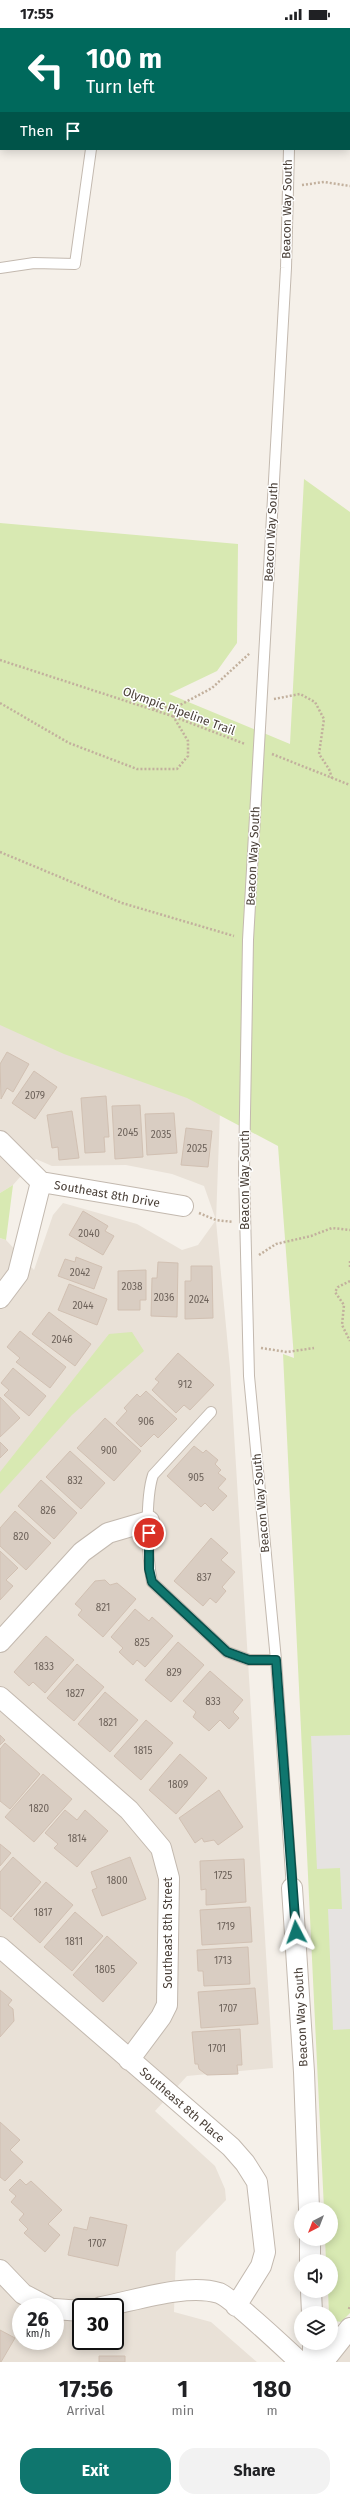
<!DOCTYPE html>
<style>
body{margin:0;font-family:"Fira Sans",sans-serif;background:#f2f2f2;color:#202124;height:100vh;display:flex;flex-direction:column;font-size:15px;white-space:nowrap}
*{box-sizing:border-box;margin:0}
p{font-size:13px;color:#757577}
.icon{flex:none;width:22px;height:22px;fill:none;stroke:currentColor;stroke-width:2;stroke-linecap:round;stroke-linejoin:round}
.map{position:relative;height:2334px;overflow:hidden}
.side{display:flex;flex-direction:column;background:#fff;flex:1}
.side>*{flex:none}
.guide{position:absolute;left:0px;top:0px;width:350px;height:122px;box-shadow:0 2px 10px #0003;background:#00695c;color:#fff;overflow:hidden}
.needle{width:26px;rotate:222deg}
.buttons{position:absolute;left:294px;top:2174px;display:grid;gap:8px}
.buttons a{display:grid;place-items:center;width:44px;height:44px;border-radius:50%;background:#fff;box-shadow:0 2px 10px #0003;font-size:20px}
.speed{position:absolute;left:12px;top:2270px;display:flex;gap:8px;font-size:20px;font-weight:700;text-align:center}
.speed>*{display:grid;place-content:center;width:52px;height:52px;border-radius:50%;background:#fff;box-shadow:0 2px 10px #0003;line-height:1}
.speed small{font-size:10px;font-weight:400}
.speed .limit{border:2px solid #111;border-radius:6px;background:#fff;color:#111}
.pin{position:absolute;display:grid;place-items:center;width:34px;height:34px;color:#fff;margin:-17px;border:2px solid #fff;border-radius:50%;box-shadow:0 1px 4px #0007}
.me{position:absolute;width:44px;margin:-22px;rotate:356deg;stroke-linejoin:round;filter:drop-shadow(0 0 3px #0008)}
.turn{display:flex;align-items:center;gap:14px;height:84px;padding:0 20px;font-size:18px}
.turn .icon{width:52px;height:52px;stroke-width:2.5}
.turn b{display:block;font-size:28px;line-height:34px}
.then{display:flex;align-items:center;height:38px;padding:0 20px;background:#0003;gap:8px;font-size:15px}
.eta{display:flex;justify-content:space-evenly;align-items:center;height:68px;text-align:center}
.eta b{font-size:24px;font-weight:700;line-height:28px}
.button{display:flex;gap:8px;margin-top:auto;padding:8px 20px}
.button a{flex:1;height:46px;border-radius:16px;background:#0f766e;color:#fff;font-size:16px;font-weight:700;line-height:46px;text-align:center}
.button a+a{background:#f2f2f2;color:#202124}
.status{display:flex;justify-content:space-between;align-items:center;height:28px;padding:0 20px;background:#fff;direction:ltr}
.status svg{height:11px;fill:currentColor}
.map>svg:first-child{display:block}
</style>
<div class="status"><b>17:55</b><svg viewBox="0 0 49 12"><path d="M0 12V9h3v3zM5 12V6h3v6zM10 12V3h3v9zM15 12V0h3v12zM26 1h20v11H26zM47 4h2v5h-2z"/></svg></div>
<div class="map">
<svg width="350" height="2334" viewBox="0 0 350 2334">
<rect width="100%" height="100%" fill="#f5f0e9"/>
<!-- residential -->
<path fill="#e9e1d7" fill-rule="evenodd" d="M 0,986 L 220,1083 L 216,1193 L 230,1340 L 273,2040 L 187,2048 L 155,2083 L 215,2138 L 225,2161 L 226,2172 L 176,2224 L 174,2284 L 211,2294 L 257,2334 L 0,2334 L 0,1210 L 6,1212 L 34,1242 L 53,1187 L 63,1175 L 137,1196 L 182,1222 L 198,1217 L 216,1192 L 204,1158 L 172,1146 L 126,1137 L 52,1138 L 36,1131 L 13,1157 L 0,1165 ZM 21,2279 L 55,2279 L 55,2313 L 21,2313 ZM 81,2279 L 115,2279 L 115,2313 L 81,2313 Z
M 350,2314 L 350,2334 L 331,2334 Z"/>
<!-- green -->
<path fill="#d8e9b2" d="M 304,451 L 350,484 L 350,2285 L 341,2294 L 331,2292 L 331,2285 L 329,2285 L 328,2263 L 331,2263 L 331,2233 L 326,2233 L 325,2211 L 331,2211 L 331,2181 L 324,2181 L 283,1326 L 294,1330 L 278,1118 L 187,1070 L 64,1026 L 0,997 L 0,495 L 238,516 L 237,615 L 217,643 L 169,666 L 290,716 Z
M 13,1157 L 6,1212 L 0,1210 L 0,1165 Z
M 132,1304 L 144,1323 L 72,1387 L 0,1466 L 0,1444 L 109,1306 Z"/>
<!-- parking -->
<path fill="#e6e3e1" d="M 350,1707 L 350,2001 L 333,2002 L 328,1881 L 342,1881 L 340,1840 L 317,1841 L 311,1708 Z"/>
<!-- building -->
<path fill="#d9cdc2" stroke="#d1c0b2" d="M 7,1024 L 29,1036 L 13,1064 L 7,1060 L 1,1071 L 0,1036 Z
M 34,1043 L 57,1059 L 35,1091 L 12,1075 Z
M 106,1068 L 109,1109 L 104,1109 L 105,1124 L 85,1125 L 81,1070 Z
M 140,1077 L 143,1129 L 115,1131 L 112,1078 Z
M 72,1083 L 79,1130 L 59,1132 L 58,1119 L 52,1120 L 47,1087 Z
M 174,1085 L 177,1125 L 147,1127 L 145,1086 Z
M 186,1100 L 212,1103 L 208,1139 L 181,1137 Z
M 83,1183 L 108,1198 L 105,1203 L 114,1208 L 103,1227 L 69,1207 Z
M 76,1229 L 102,1239 L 94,1261 L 58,1248 L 65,1231 L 75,1234 Z
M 158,1234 L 178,1235 L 177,1289 L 151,1288 L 152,1250 L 157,1250 Z
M 191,1238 L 212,1238 L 213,1290 L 185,1291 L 185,1253 L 191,1253 Z
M 146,1242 L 146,1272 L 140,1272 L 140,1282 L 118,1282 L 118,1243 Z
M 69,1256 L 107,1271 L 97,1297 L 58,1282 Z
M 49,1284 L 91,1316 L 75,1338 L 32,1306 Z
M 20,1303 L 66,1339 L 50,1360 L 16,1334 L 20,1330 L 7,1319 Z
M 178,1325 L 214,1357 L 190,1382 L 184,1377 L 176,1385 L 152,1362 L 159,1354 L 155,1351 Z
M 13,1340 L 46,1368 L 29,1388 L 4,1367 L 9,1362 L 1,1355 Z
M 146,1363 L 177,1391 L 158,1410 L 154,1406 L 141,1419 L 116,1395 L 127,1383 L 124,1380 L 137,1366 L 140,1369 Z
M 0,1369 L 20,1390 L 0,1409 Z
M 105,1390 L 141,1423 L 114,1453 L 77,1420 Z
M 0,1414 L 8,1422 L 0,1430 Z
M 194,1418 L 203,1425 L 206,1422 L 218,1432 L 215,1436 L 221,1442 L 218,1445 L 226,1451 L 218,1460 L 227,1468 L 213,1483 L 205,1475 L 201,1479 L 167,1448 Z
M 70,1423 L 105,1455 L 81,1481 L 46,1449 Z
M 41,1452 L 77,1485 L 54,1511 L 18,1478 Z
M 15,1483 L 51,1515 L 26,1542 L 0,1518 L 0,1500 Z
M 211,1510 L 228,1525 L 221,1532 L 235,1544 L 222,1559 L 226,1563 L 216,1575 L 210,1570 L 203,1578 L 174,1553 Z
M 0,1523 L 18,1540 L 6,1552 L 13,1558 L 0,1572 Z
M 105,1552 L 110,1557 L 117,1555 L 136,1571 L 103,1609 L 78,1587 L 82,1582 L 75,1576 L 95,1553 Z
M 135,1581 L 149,1593 L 152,1589 L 173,1608 L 145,1639 L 137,1632 L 133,1637 L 119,1624 L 123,1620 L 111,1609 Z
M 46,1608 L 74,1632 L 45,1665 L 33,1654 L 29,1658 L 14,1644 Z
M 178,1614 L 204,1637 L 171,1674 L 145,1652 Z
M 77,1636 L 104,1659 L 74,1693 L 47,1670 Z
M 210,1643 L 243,1672 L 233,1684 L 239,1690 L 229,1701 L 220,1692 L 209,1703 L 193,1689 L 196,1684 L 183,1673 Z
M 105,1664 L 138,1692 L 110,1724 L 78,1696 Z
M 146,1692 L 173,1715 L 141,1752 L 114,1728 Z
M 0,1707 L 5,1712 L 0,1717 Z
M 5,1715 L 40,1746 L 10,1781 L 0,1773 L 0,1721 Z
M 180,1726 L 207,1750 L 176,1786 L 149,1762 Z
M 43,1746 L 72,1771 L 34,1814 L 5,1789 Z
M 219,1762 L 243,1799 L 218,1817 L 214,1812 L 204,1814 L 202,1810 L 195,1815 L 179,1790 Z
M 65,1782 L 77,1792 L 85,1782 L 108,1803 L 77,1839 L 54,1820 L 58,1816 L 45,1805 Z
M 0,1816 L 11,1825 L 0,1838 Z
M 13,1829 L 41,1854 L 11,1889 L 0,1880 L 0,1844 Z
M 130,1829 L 146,1871 L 102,1888 L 92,1862 L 97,1860 L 91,1844 Z
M 244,1831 L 246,1874 L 206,1877 L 206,1861 L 201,1862 L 200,1833 Z
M 46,1854 L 73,1877 L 40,1915 L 13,1891 Z
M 250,1879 L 252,1914 L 202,1917 L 200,1882 Z
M 75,1884 L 103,1908 L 72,1943 L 44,1919 Z
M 107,1908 L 137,1935 L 103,1974 L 73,1947 Z
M 248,1919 L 250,1956 L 204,1958 L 203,1943 L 198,1943 L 197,1922 Z
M 255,1960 L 258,1996 L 201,2000 L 198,1964 Z
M 0,1962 L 12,1972 L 8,1977 L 13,1981 L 14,1993 L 0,2009 Z
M 240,2001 L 242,2037 L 237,2037 L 238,2046 L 207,2047 L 199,2041 L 198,2036 L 195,2036 L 192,2004 Z
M 0,2094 L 20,2112 L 10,2122 L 23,2134 L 5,2153 L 0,2149 Z
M 20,2151 L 26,2157 L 31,2153 L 62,2182 L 48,2196 L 60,2207 L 45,2224 L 24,2205 L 28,2201 L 19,2192 L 24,2186 L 11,2174 L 16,2168 L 9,2162 Z
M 90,2189 L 127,2197 L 118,2238 L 68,2227 L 74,2199 L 87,2202 Z
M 0,2302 L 15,2310 L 1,2334 L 0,2334 Z
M 99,2328 L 125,2328 L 125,2334 L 99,2334 Z"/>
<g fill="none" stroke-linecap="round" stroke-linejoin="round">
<defs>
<path id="lane" d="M 284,0 L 284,1
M 107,1 L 107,0
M 289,121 L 286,240 L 248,912 L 244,1143 L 249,1348 L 276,1632 L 292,1860
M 0,240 L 34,235 L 75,236 L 91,121
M 211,1384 L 153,1447 C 145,1471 147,1530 152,1554 L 227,1624 L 249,1632 L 276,1632"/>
<path id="street" d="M 0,1113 L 41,1154 L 183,1178
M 0,1270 L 18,1246 L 41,1154
M 0,1614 L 82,1524 L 108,1505 L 149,1493
M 0,1669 L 129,1782 L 161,1820 L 169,1850 L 167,1977 L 161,1989 L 129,2032
M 292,1860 L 304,2044 L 309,2181
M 0,1919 L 231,2119 L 245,2135 L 257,2154 L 265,2224 L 261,2238 L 236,2278
M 310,2211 L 310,2233
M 0,2242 L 23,2266 L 48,2279
M 311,2263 L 312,2285
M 101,2279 C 134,2273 186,2255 219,2265 C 231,2269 287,2322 300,2334
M 55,2281 L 81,2283
M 313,2315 L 313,2334
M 323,2334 L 350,2300"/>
</defs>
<!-- lane casing -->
<use href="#lane" stroke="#c3b9af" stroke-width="12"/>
<!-- street casing -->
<use href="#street" stroke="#c3b9af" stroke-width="22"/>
<!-- path -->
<path stroke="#c2b09d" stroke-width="2.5" stroke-dasharray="2 2" stroke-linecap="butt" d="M 302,157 L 324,154 L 350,158
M 0,632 L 172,688 L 245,716
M 274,671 L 300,666 L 315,674 L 324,691 L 319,726 L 329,741 L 332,750
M 0,675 L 69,715 L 137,741 L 177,741 L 188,728 L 188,713 L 173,688
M 153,681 L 180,677 L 212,660 L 250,625
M 272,726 L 350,757
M 0,824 L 122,875 L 234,908
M 199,1185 L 216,1192 L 233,1194
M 259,1227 L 276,1216 L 311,1208 L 332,1200 L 350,1202
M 350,1233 L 350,1240
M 350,1253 L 338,1259 L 335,1264 L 344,1277 L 342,1297 L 350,1313
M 261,1320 L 287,1324 L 314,1320
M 349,2281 L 350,2277"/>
<!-- lane -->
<use href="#lane" stroke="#fff" stroke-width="10"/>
<!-- street -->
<use href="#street" stroke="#fff" stroke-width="20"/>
</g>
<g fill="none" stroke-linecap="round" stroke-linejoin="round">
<defs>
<path id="route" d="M 149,1505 L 149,1541 L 152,1554 L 227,1624 L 249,1632 L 276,1632 L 296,1904"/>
</defs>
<!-- route casing -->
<use href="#route" stroke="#0a4d48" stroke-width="10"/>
<!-- route -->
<use href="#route" stroke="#0f766e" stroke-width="7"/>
</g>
<g text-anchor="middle" stroke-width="3" stroke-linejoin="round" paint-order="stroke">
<!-- number labels -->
<g font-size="10" fill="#6d625a">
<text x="35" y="1071">2079</text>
<text x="128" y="1108">2045</text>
<text x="161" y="1110">2035</text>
<text x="197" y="1124">2025</text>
<text x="89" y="1209">2040</text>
<text x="80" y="1248">2042</text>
<text x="132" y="1262">2038</text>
<text x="164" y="1273">2036</text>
<text x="199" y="1275">2024</text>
<text x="83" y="1281">2044</text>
<text x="62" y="1315">2046</text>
<text x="185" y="1360">912</text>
<text x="146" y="1397">906</text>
<text x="109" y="1426">900</text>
<text x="196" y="1453">905</text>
<text x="75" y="1456">832</text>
<text x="48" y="1486">826</text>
<text x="21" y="1512">820</text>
<text x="204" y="1553">837</text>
<text x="103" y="1583">821</text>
<text x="142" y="1618">825</text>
<text x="44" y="1642">1833</text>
<text x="174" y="1648">829</text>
<text x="75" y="1669">1827</text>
<text x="213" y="1677">833</text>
<text x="108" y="1698">1821</text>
<text x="143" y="1726">1815</text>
<text x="178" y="1760">1809</text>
<text x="39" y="1784">1820</text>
<text x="77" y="1814">1814</text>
<text x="223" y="1851">1725</text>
<text x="117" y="1856">1800</text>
<text x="43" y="1888">1817</text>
<text x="226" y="1902">1719</text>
<text x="74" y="1917">1811</text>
<text x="223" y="1936">1713</text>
<text x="105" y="1945">1805</text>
<text x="228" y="1984">1707</text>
<text x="217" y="2024">1701</text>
<text x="97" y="2219">1707</text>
</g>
<!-- street labels -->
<g font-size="12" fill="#493f37" stroke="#fff">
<text transform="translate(287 181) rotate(-89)" y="4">Beacon Way South</text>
<text transform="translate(271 504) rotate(-87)" y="4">Beacon Way South</text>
<text transform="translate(179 683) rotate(20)" y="4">Olympic Pipeline Trail</text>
<text transform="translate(253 828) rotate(-87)" y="4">Beacon Way South</text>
<text transform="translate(245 1152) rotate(-90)" y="4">Beacon Way South</text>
<text transform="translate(107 1166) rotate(10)" y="4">Southeast 8th Drive</text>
<text transform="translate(261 1475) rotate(-95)" y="4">Beacon Way South</text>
<text transform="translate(168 1905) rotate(-90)" y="4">Southeast 8th Street</text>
<text transform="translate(301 1989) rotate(-93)" y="4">Beacon Way South</text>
<text transform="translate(182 2077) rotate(41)" y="4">Southeast 8th Place</text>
</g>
</g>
</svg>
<div class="buttons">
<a><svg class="needle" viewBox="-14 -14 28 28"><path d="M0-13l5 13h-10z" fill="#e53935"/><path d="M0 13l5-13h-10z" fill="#757577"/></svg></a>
<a><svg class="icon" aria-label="sound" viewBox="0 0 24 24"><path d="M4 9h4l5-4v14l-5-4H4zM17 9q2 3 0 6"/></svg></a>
<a><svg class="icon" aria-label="layers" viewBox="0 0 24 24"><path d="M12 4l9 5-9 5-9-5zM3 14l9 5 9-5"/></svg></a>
</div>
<div class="speed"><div>26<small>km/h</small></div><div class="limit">30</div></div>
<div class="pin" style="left:149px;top:1505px;background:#d93025"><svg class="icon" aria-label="arrive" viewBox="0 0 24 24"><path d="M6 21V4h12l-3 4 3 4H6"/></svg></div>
<svg class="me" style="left:296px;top:1904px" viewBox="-20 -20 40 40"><path d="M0-17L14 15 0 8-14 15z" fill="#0f766e" stroke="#fff" stroke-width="4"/></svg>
<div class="guide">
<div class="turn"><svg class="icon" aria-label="left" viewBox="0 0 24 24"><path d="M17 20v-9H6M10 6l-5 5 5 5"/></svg><div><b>100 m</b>Turn left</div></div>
<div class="then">Then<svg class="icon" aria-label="arrive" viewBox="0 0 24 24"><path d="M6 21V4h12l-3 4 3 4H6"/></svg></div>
</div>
</div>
<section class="side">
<div class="eta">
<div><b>17:56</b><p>Arrival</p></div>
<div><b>1</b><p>min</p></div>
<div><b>180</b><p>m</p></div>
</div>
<div class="button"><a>Exit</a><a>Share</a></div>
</section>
